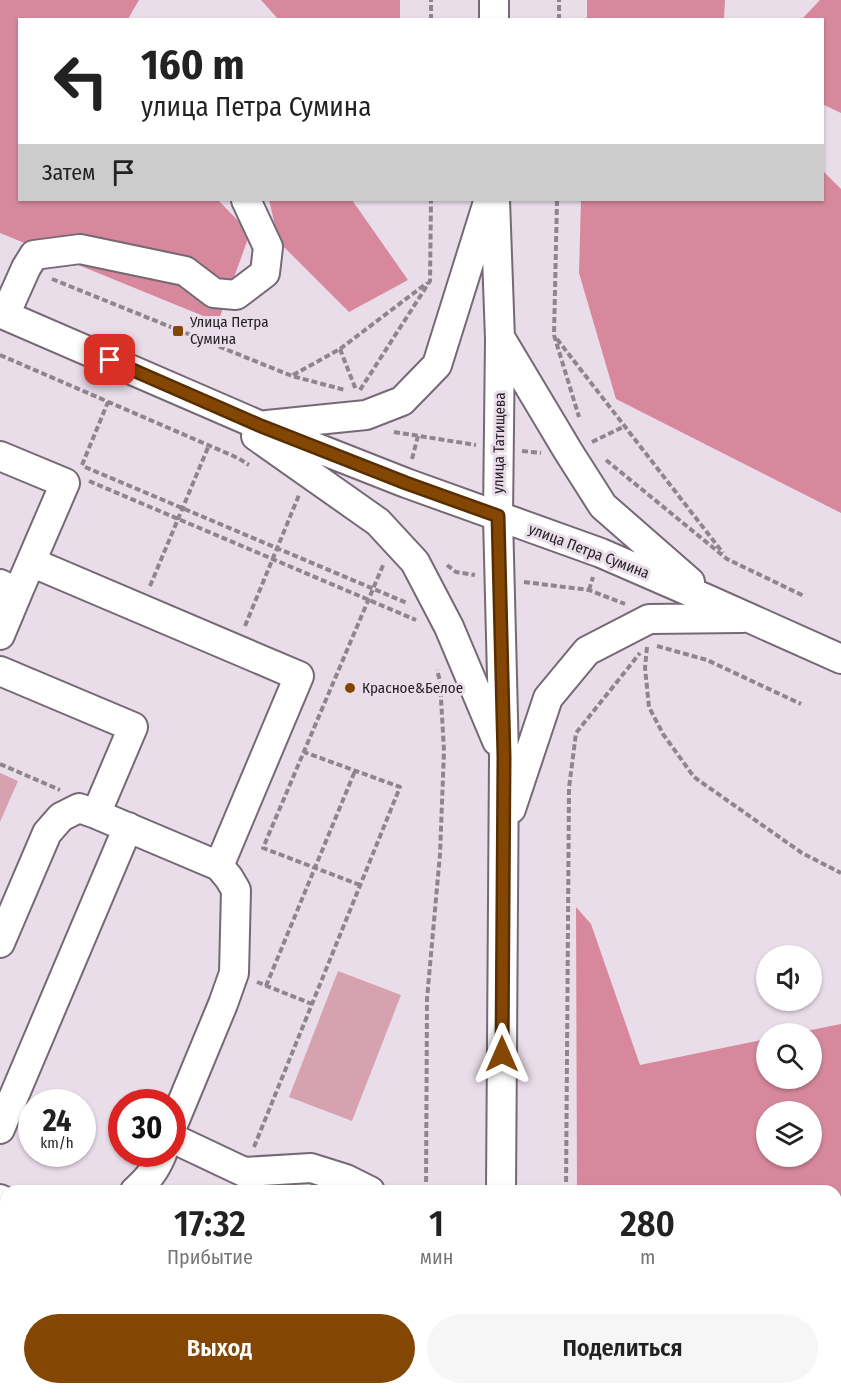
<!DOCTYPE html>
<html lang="ru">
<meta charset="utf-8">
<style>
body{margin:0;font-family:"Fira Sans Condensed",sans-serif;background:#f6f6f6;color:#222;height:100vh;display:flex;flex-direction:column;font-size:22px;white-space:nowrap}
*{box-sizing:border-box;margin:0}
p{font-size:20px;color:#767676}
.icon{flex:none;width:33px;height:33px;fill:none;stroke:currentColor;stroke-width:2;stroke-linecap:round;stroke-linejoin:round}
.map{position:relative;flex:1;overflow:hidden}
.drawer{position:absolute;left:0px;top:1185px;width:842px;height:210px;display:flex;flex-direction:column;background:#fff;border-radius:18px 18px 0 0;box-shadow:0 2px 4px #0004}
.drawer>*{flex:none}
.hud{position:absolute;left:18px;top:18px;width:806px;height:183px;border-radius:0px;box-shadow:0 2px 4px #0004;background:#fff;color:#222;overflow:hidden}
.buttons{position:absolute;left:756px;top:945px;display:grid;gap:12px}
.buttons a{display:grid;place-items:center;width:66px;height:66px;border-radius:50%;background:#fff;box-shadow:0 2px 4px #0004;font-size:30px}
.speed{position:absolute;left:18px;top:1089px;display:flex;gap:12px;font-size:30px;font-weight:700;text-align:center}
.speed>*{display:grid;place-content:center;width:78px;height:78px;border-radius:50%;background:#fff;box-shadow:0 2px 4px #0004;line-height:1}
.speed small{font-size:15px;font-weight:400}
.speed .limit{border:9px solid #d22;background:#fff;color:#111}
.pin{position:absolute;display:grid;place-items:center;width:51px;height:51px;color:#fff;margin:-26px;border-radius:12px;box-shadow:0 3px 9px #0006}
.me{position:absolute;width:66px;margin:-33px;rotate:0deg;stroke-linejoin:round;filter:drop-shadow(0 0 4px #0008)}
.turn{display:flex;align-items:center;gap:21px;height:126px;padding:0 24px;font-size:27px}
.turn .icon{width:78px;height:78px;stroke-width:2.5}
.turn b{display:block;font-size:42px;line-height:51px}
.then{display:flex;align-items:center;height:57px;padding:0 24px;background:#0003;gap:12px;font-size:22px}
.eta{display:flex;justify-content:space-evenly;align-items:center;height:102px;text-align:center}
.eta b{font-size:36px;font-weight:600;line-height:42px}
.action{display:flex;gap:12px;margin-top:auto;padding:12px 24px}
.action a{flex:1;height:69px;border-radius:36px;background:#844703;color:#fff;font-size:24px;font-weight:600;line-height:69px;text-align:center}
.action a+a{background:#f6f6f6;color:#222}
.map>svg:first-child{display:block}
</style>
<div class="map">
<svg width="841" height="1395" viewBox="0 0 841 1395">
<rect width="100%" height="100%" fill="#eaddea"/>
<!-- green -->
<path fill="#d7a2af" d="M 0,773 L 18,781 L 0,822 Z
M 338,971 L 401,995 L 352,1121 L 289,1097 Z"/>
<!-- forest -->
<path fill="#d7889d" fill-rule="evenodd" d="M 0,0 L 139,0 L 128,19 L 20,20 L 20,200 L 218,200 L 250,233 L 218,322 L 0,233 Z
M 261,0 L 400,0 L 400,19 L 278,19 Z
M 587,0 L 725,0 L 724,19 L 587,19 Z
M 820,0 L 841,0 L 841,113 L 822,104 L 822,20 L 802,19 Z
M 822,170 L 841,189 L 841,513 L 616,399 L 579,273 L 581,200 L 822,200 Z
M 269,200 L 352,200 L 408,280 L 349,312 L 279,242 Z
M 576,907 L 591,924 L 640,1065 L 766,1039 L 766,1078 L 812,1078 L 812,1034 L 796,1033 L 841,1024 L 841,1395 L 583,1395 L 582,1389 L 836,1389 L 836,1191 L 577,1191 ZM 766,1112 L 812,1112 L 812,1156 L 766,1156 Z"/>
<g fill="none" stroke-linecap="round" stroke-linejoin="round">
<defs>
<path id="minor" d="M 494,0 L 494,20
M 495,200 L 500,339 L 498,517 L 504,757 L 501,1191
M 0,313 L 261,426 L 406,483 L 601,553 L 709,600 L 841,659
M 5,315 L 26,268 L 34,255 L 80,249 L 185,271 L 214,293 L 236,295 L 265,273 L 268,247 L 246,200
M 501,339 L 568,451 L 603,506 L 690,582
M 267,425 L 366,415 L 402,401 L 437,365 L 488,202
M 256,436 L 378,522 L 415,562 L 449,627 L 497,741
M 0,456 L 65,483 L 18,592
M 31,562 L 299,676 L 219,866 L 229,878 L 236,890 L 234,973 L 223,1004 L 172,1127
M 0,584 L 18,592 L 0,635
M 0,671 L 133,727 L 96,814
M 511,809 L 548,698 L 587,651 L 649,619 L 742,618
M 0,943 L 47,833 L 61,817 L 79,808 L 96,814 L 219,866
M 0,1129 L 128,827
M 172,1138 L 244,1172 L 311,1168 L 346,1179 L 370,1191
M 135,1191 C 148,1179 155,1171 162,1154
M 0,1199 L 6,1202
M 0,1255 L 6,1258
M 0,1356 L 6,1342
M 250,1389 L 250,1395
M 391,1389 L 391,1395
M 500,1395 L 500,1389"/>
</defs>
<!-- minor casing -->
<use href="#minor" stroke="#746974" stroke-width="32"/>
<!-- path -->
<path stroke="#8e868e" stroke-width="4" stroke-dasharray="6 3" stroke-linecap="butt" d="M 431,20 L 431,0
M 559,20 L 559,0
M 557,200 L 554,335 L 579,417
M 52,279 L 292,376 L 345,390
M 557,339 L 723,553
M 340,349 L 356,390
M 0,355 L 238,458 L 249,465
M 293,375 L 340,349 L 427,283
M 360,390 L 430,281 L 431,200
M 394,432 L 476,445
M 592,442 L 625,426
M 522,451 L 541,453
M 412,459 L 418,436
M 606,460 L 727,559 L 804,596
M 82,465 L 108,402
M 85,467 L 407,603
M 89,481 L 416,620
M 447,565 L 456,572 L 475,575
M 524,582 L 589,590 L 625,604
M 150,586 L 209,445
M 589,590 L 593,577
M 245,626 L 299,495
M 657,646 L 707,660 L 801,704
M 647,647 L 645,668 L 649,707 L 663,734 L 694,777 L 802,853 L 841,873
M 0,764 L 60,790
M 360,885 L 263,848 L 384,563
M 257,982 L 312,1004
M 266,986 L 355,771
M 254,1147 L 400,787 L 304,752
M 426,1191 L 427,999 L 440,854 L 444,751 L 440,681 L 437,670
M 566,1191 L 569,788 L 576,733 L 640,653
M 74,1389 L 75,1395
M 121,1389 L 135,1395
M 426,1389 L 426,1395
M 569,1389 L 569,1395
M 17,1391 L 27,1395
M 145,1395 L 148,1389"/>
<!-- minor -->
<use href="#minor" stroke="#fff" stroke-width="28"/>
</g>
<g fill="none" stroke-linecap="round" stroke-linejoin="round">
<defs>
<path id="route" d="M 110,360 L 261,426 L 406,483 L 498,516 L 504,757 L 502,1054"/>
</defs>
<!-- route casing -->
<use href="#route" stroke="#562e02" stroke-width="15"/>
<!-- route -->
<use href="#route" stroke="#844703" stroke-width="10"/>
</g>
<!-- markers -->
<g fill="#844703" stroke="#eaddea" stroke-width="2">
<rect x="172" y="325" width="12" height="12" rx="3"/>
<circle cx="350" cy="688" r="6"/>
</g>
<g text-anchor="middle" stroke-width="6" stroke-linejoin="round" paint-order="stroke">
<!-- poi labels -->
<g font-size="15" fill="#252125" stroke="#eaddea" text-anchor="start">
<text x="190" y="327">Улица Петра<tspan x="190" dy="17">Сумина</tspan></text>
<text x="362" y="693">Красное&amp;Белое</text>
</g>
<!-- street labels -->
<g font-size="15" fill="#252125" stroke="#eaddea">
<text transform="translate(499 443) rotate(-89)" y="5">улица Татищева</text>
<text transform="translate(589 551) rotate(21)" y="5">улица Петра Сумина</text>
</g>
</g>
</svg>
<div class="buttons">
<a><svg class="icon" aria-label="sound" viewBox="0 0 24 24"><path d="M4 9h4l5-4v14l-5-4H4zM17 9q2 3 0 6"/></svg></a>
<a><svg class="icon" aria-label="search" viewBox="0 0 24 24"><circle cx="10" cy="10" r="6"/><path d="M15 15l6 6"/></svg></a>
<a><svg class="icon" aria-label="layers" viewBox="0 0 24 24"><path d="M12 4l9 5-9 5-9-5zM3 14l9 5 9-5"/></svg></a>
</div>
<div class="speed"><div>24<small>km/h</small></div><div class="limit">30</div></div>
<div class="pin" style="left:110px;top:360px;background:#d93025"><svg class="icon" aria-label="arrive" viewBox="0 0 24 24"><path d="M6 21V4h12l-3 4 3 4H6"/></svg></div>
<svg class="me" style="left:502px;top:1054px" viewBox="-20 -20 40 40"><path d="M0-17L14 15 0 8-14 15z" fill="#844703" stroke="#fff" stroke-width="4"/></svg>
<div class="hud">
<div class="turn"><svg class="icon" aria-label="left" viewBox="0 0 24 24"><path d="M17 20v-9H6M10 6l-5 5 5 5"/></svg><div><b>160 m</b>улица Петра Сумина</div></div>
<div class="then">Затем<svg class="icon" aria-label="arrive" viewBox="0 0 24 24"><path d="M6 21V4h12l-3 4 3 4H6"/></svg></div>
</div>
<section class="drawer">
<div class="eta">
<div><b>17:32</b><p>Прибытие</p></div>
<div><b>1</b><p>мин</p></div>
<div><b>280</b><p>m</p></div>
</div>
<div class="action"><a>Выход</a><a>Поделиться</a></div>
</section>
</div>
